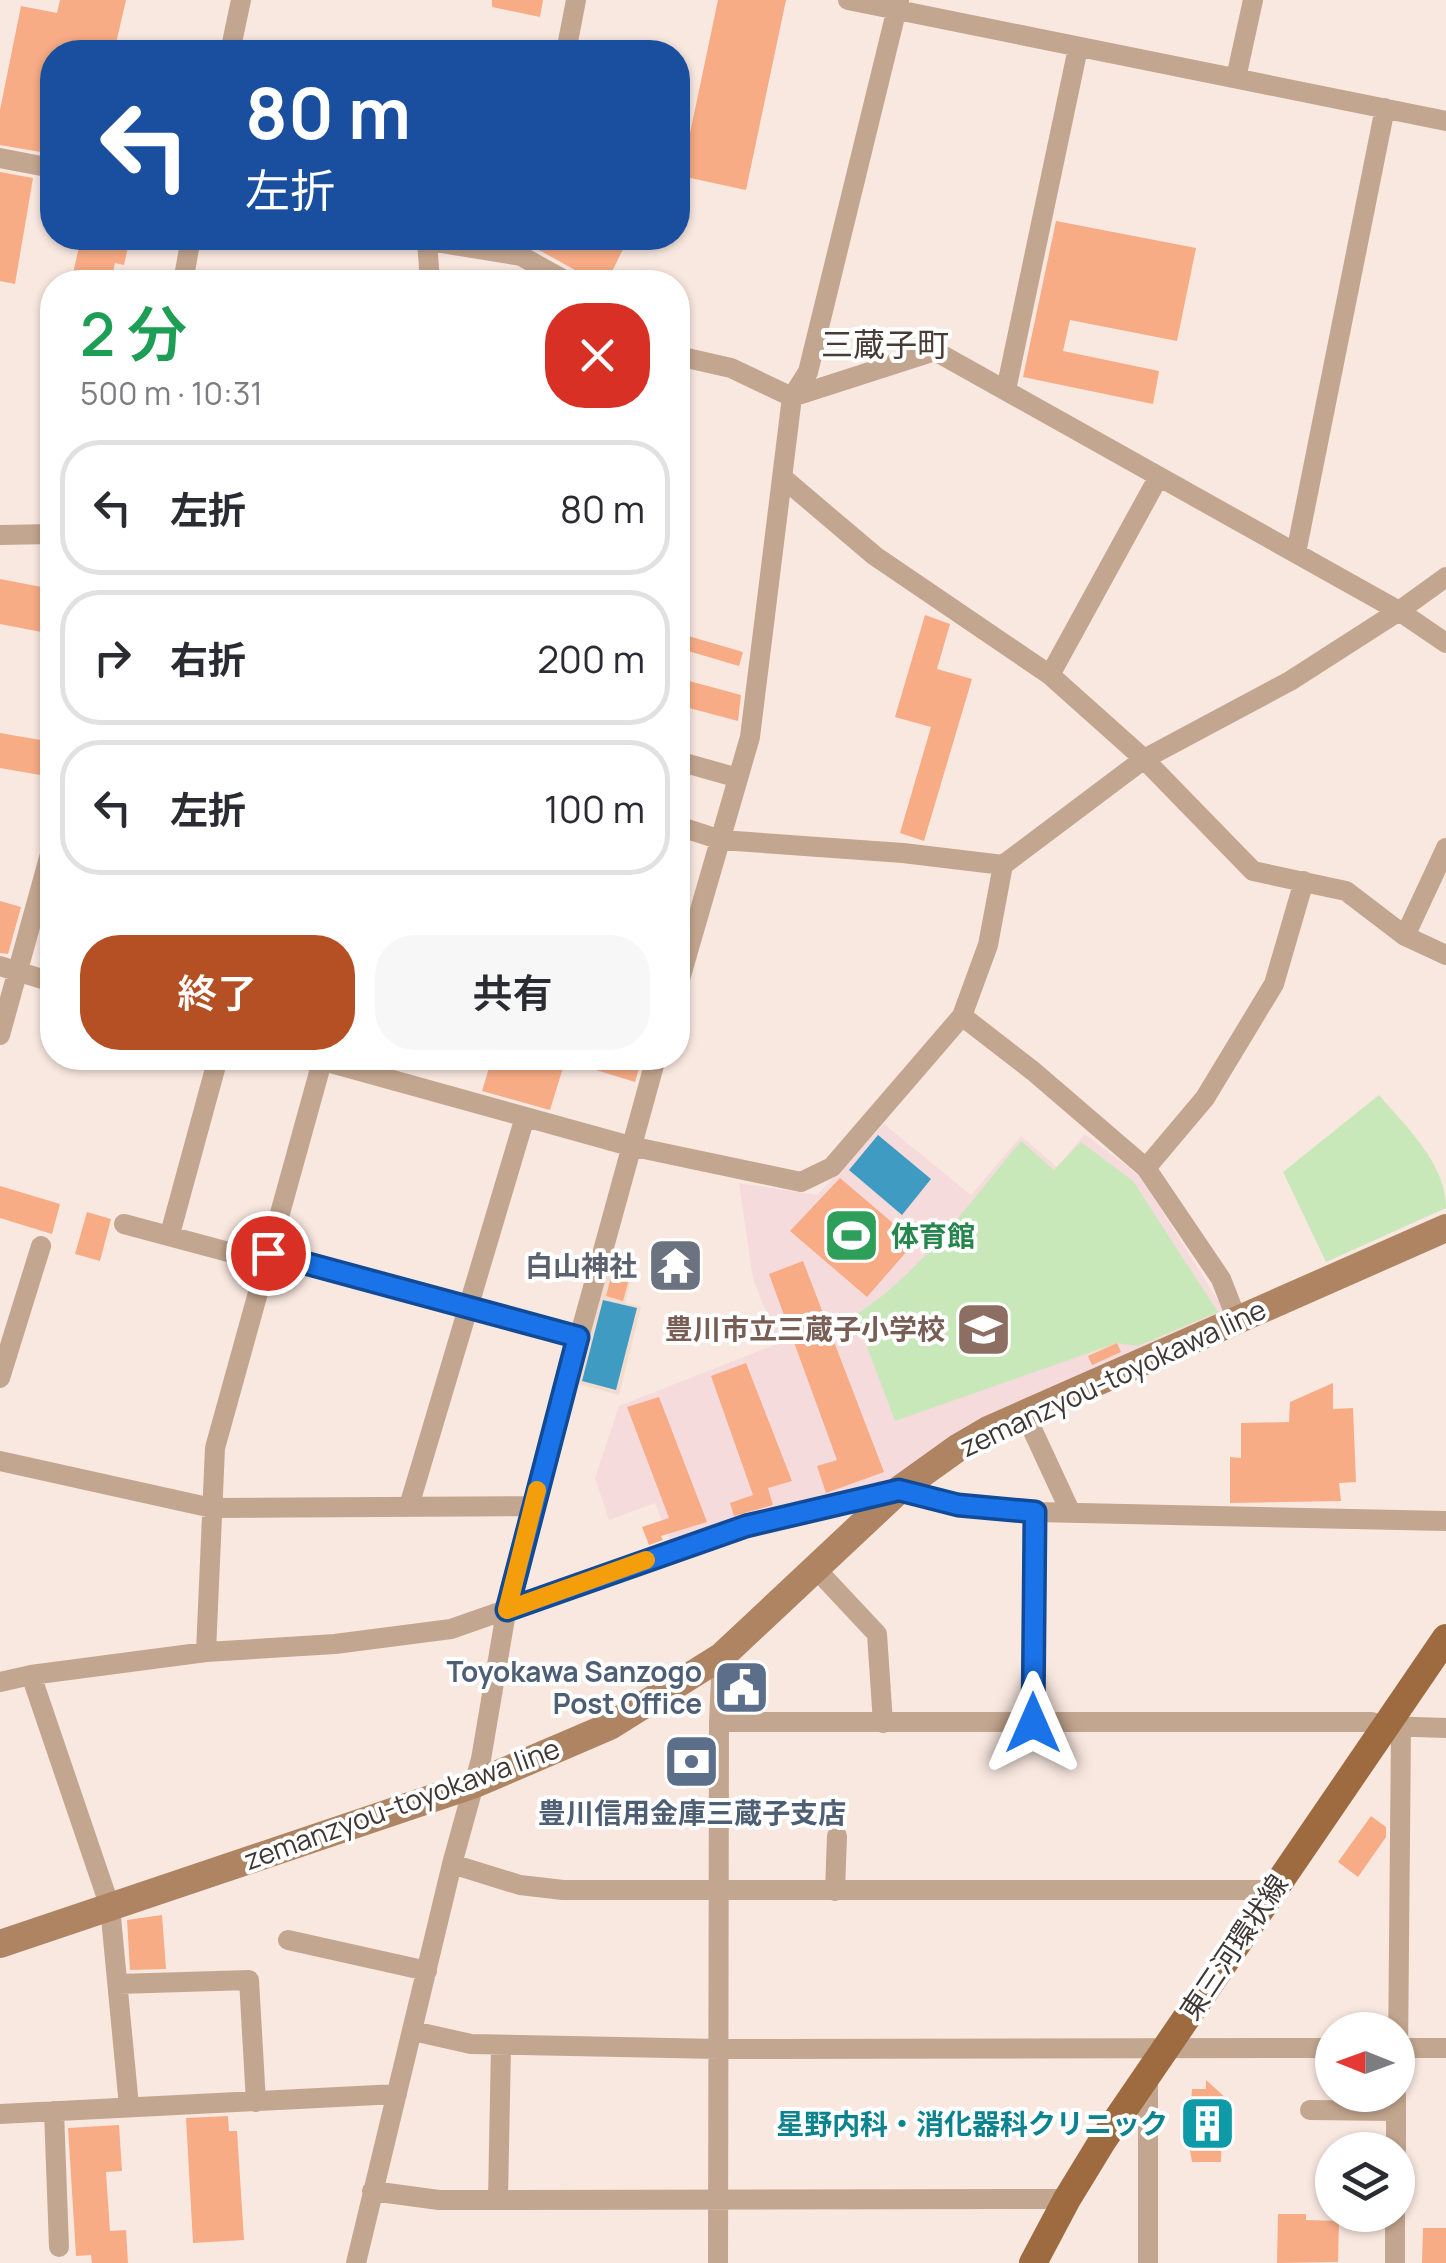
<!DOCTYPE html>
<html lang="ja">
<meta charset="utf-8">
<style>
body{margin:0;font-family:Manrope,"Noto Sans JP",sans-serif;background:#f7f7f7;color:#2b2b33;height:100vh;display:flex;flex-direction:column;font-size:38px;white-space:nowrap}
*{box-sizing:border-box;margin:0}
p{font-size:32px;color:#7c7c81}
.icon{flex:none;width:55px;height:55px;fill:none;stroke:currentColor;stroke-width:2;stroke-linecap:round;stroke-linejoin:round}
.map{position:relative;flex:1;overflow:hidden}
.drawer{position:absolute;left:40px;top:270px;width:650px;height:800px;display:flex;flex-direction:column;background:#fff;border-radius:40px;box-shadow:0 2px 8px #0004}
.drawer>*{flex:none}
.top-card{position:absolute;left:40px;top:40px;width:650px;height:210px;border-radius:40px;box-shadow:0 2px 8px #0004;background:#1a4fa0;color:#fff;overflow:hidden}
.needle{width:65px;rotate:271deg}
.fabs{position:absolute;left:1315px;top:2012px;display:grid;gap:20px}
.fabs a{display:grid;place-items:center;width:100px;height:100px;border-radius:50%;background:#fff;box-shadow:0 2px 8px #0004;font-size:50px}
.pin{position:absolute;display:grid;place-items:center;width:85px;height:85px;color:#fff;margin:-42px;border:5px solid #fff;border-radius:50%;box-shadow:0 2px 10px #0007}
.me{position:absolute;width:110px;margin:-55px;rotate:0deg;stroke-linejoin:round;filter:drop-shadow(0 0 8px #0008)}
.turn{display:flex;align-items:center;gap:35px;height:210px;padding:0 40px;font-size:45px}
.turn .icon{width:130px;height:130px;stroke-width:2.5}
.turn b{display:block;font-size:70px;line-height:85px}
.round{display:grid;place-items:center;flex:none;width:105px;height:105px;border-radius:40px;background:#f7f7f7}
.headline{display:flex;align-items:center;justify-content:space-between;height:170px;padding:0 40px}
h1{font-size:60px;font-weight:600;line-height:75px;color:#1e9e55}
.action{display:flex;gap:20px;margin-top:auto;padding:20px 40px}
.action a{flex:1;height:115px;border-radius:40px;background:#b54f24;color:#fff;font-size:40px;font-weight:600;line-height:115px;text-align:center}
.action a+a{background:#f7f7f7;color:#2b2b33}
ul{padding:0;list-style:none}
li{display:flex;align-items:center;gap:30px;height:135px;margin:0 20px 15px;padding:0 20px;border:5px solid #e1e1e2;border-radius:40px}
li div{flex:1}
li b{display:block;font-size:38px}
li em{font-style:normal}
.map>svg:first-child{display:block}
</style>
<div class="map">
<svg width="1446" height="2263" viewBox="0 0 1446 2263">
<rect width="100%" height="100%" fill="#f9e8e0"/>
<!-- built -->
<path fill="#f2dbcf" d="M 607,1270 L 632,1276 L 625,1303 L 641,1307 L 619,1395 L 578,1384 Z"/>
<!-- education -->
<path fill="#f6dbdc" d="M 884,1124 L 971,1195 L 1021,1136 L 1057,1167 L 1085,1134 L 1141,1177 L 1227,1315 L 916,1470 L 856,1492 L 719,1524 L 670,1541 L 655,1503 L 609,1520 L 595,1478 L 619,1406 L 779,1343 L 753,1279 L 739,1183 L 817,1195 Z"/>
<!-- green -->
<path fill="#c8e8b9" d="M 1379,1095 C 1406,1127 1446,1163 1446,1208 L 1326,1262 L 1283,1172 Z
M 1021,1141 L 1054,1170 L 1081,1142 L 1133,1181 L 1218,1312 L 1138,1346 L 1117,1343 L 895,1421 L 855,1315 C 922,1273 971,1200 1021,1141 Z"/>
<!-- water -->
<path fill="#409bc3" d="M 878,1135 L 931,1179 L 902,1215 L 849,1170 Z
M 603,1300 L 637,1308 L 616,1390 L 582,1381 Z"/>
<!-- building -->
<path fill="#f8ac85" d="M 60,0 L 126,0 L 114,52 L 52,52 L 52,154 L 0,145 L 0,110 L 21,6 L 57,13 Z
M 492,0 L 543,0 L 540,17 L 492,7 Z
M 718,0 L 786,0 L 746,190 L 681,176 Z
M 0,172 L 33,178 L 15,284 L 0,281 Z
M 1056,221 L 1196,248 L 1177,341 L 1070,320 L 1063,351 L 1159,371 L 1153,404 L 1023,377 Z
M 81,238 L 130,238 L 124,265 L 115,263 L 111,282 L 71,282 Z
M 534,238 L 610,238 L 625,245 L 607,282 L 583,282 L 575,270 L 530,245 Z
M 0,579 L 52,589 L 52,634 L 0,624 Z
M 925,615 L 950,624 L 937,669 L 972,679 L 924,841 L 900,833 L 931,727 L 895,717 Z
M 678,633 L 743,652 L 739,666 L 678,648 Z
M 678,678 L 741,695 L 738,721 L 678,705 Z
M 0,733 L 52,742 L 52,777 L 0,768 Z
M 0,901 L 21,907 L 8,954 L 0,953 Z
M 492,1058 L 566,1058 L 550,1110 L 482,1091 Z
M 568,1058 L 642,1058 L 635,1082 L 567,1061 Z
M 840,1178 L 915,1242 L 867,1297 L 790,1231 Z
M 0,1186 L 60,1204 L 52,1234 L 0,1218 Z
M 87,1212 L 111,1219 L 100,1261 L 75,1254 Z
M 803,1261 L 884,1472 L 826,1493 L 817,1466 L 837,1460 L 769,1274 Z
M 612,1274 L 629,1279 L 623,1301 L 606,1296 Z
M 1117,1343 L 1121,1352 L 1092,1365 L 1088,1356 Z
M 746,1363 L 792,1481 L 768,1488 L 773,1505 L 734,1516 L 730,1503 L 753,1495 L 711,1376 Z
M 1333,1383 L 1333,1409 L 1353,1408 L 1356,1482 L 1339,1483 L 1341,1501 L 1230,1503 L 1230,1457 L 1241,1458 L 1241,1423 L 1289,1422 L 1290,1402 Z
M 659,1397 L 707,1522 L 661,1536 L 663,1540 L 649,1545 L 642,1527 L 669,1518 L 627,1407 Z
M 735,1670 L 751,1670 L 751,1706 L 734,1706 Z
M 676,1738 L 705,1738 L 705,1789 L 686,1789 L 685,1776 L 676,1776 Z
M 1371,1816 L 1386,1827 L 1386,1837 L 1358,1877 L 1338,1862 Z
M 162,1915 L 166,1969 L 130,1970 L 127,1920 Z
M 1206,2080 L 1227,2099 L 1227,2113 L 1222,2113 L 1221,2162 L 1192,2162 L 1188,2140 L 1192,2089 L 1206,2089 Z
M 228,2116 L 229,2131 L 237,2131 L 244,2240 L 193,2243 L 186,2118 Z
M 119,2125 L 122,2171 L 106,2172 L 110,2231 L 126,2230 L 128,2263 L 92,2263 L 91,2255 L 76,2256 L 68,2128 Z
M 1278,2214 L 1306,2214 L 1306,2220 L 1339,2221 L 1338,2262 L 1277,2263 Z
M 1423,2228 L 1446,2228 L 1446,2263 L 1422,2263 Z"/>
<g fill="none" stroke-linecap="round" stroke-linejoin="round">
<!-- minor -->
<path stroke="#c3a68f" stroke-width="20" d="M 848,0 L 1446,121
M 230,52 L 241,0
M 566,52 L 576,0
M 1236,78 L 1253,0
M 0,158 L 52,168
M 411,238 L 521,256 L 568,282
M 427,241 L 430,282
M 183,282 L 191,238
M 678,356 L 731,368 L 792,397 L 935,351 L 1399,611 L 1446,643
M 1006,390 L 1078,48
M 783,478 L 875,556 L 1050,675 L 1144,759 L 1253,871 L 1346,891 L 1405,936 L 1446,955
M 0,535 L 52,534
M 1296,553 L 1385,108
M 1050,675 L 1158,478
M 678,761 L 738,778
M 678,826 L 721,840 L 903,853 L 1003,865 L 1144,759 L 1290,681 L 1399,611 L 1446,577
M 1405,936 L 1446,848
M 0,966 L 52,982
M 678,986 L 750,737 L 792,397 L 808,372 L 899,0
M 962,1016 L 1033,1071 L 1146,1168 L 1221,1279 L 1237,1320
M 0,1035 L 52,847
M 313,1058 L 630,1146 L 801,1182 L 832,1167 L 962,1016 L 988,945 L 1003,865
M 1146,1168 L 1205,1098 L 1274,984 L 1304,881
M 124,1224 L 266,1262
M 170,1234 L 218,1058
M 268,1253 L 578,1337
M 0,1378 L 41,1246
M 1025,1414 L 1070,1511
M 0,1461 L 212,1508 L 533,1506
M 409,1506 L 525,1117
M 817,1570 L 877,1634 L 883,1723
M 206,1652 L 215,1448 L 323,1058
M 31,1675 L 110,1907 L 129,2106
M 0,1682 L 31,1675 L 206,1652 L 335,1644 L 451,1629 L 746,1526 L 899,1490 L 958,1505 L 1035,1512 L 1446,1521
M 719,1722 L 1372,1722 L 1385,1726 L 1446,1728
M 1033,1723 L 1035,1512
M 452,1864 L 520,1885 L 563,1890 L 1273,1890
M 835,1891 L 837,1836
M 288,1940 L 427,1971
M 118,1984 L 249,1980 L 256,2102
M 413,2031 L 471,2044 L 719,2049 L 1332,2048
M 1398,2048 L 1446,2048
M 1398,2056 L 1401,1727
M 1310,2110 L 1396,2111
M 54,2111 L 59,2247
M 0,2114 L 397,2094
M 1396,2150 L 1396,2095
M 372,2191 L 439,2200 L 1067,2199
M 498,2199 L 501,2045
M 356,2263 L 452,1864 L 481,1759 L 510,1589 L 656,1058
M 718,2263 L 719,1722 L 722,1656
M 1148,2263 L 1148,2075
M 1395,2263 L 1395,2215"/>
<!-- secondary -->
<path stroke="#ae8462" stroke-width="28" d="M 0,1944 L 475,1784 L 610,1726 L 722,1656 L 899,1490 L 959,1447 L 988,1430 L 1446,1228"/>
<!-- primary -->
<path stroke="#9d6b3f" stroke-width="28" d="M 1033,2263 L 1067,2199 L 1103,2140 L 1446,1638"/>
</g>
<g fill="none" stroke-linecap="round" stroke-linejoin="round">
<defs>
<path id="route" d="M 268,1253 L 578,1337 L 507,1610 L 746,1526 L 899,1490 L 958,1505 L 1035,1512 L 1033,1723"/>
</defs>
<!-- route casing -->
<use href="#route" stroke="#114b97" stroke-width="25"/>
<!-- route -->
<use href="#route" stroke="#1a73e8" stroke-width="18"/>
<!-- slow -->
<path stroke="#f59e0b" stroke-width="18" d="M 537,1490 L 507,1610 L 646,1560"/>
</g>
<!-- icons -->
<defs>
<symbol id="stadium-square" viewBox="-11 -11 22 22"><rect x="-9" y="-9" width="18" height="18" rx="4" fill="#2e9e5b" stroke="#fff"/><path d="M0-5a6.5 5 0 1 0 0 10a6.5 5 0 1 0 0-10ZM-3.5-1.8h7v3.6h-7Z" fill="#fff"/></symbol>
<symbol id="temple-square" viewBox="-11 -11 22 22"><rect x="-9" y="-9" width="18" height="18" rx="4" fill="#6b7280" stroke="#fff"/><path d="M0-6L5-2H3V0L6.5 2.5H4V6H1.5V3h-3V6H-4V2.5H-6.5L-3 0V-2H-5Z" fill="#fff"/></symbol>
<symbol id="school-square" viewBox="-11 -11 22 22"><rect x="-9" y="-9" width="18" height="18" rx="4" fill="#8d6e63" stroke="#fff"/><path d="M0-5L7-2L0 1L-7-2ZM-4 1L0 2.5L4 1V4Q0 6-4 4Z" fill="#fff"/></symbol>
<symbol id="civic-square" viewBox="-11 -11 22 22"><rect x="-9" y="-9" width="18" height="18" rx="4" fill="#5c6f8a" stroke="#fff"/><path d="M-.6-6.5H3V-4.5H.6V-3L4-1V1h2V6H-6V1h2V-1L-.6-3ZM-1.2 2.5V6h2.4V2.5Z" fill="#fff"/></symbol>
<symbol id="bank-square" viewBox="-11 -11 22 22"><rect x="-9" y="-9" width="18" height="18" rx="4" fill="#5c6f8a" stroke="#fff"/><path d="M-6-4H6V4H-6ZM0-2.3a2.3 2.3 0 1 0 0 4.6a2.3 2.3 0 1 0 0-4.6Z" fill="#fff"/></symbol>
<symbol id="building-square" viewBox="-11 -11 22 22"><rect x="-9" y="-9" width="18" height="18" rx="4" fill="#0f9aa8" stroke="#fff"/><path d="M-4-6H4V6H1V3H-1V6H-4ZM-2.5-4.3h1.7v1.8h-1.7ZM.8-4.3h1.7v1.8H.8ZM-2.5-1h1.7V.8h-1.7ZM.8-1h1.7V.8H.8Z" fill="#fff"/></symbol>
</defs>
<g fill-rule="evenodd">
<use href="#stadium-square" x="820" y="1204" width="63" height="63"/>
<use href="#temple-square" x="644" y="1234" width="63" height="63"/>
<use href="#school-square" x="952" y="1298" width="63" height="63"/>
<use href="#civic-square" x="710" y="1656" width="63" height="63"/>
<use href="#bank-square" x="660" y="1730" width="63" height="63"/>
<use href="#building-square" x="1176" y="2092" width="63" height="63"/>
</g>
<g text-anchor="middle" stroke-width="8" stroke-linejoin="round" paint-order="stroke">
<!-- leisure labels -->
<g font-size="28" font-weight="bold" fill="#27864d" stroke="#fff" text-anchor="start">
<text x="891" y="1246">体育館</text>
</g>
<!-- worship labels -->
<g font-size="28" font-weight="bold" fill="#5b616d" stroke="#fff" text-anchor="end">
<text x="637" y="1276">白山神社</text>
</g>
<!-- education labels -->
<g font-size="28" font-weight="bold" fill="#785e54" stroke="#fff" text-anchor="end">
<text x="945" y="1339">豊川市立三蔵子小学校</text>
</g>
<!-- street labels -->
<g font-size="28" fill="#3e3734" stroke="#fff">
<text transform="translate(1113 1378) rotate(-25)" y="10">zemanzyou-toyokawa line</text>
<text transform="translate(402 1804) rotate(-20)" y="10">zemanzyou-toyokawa line</text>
<text transform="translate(1234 1947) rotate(-56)" y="10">東三河環状線</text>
</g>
<!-- service labels -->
<g font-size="28" font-weight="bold" fill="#4e5e75" stroke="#fff" text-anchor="end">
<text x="702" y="1682">Toyokawa Sanzogo<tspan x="702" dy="32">Post Office</tspan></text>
<text x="692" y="1823" text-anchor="middle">豊川信用金庫三蔵子支店</text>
</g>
<!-- culture labels -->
<g font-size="28" font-weight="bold" fill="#0d838f" stroke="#fff" text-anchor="end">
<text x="1168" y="2134">星野内科・消化器科クリニック</text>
</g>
<!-- quarter labels -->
<g font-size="32" fill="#483b35" stroke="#fff">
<text x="885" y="356">三蔵子町</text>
</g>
</g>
</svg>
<div class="fabs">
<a><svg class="needle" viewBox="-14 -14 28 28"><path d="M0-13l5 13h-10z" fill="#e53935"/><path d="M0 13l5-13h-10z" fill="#7c7c81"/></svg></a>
<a><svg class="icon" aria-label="layers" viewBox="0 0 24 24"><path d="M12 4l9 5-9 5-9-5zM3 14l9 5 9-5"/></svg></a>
</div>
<div class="pin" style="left:268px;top:1253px;background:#d93025"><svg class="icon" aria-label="arrive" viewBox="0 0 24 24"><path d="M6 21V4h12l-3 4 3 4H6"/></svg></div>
<svg class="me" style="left:1033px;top:1723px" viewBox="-20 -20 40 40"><path d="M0-17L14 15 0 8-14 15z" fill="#1a73e8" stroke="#fff" stroke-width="4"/></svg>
<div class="top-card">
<div class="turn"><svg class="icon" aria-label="left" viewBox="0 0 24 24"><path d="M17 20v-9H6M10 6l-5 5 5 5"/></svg><div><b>80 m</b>左折</div></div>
</div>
<section class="drawer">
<div class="headline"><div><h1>2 分</h1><p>500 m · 10:31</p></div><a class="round" style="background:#d93025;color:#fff"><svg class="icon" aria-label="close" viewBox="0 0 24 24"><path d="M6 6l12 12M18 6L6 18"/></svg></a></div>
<ul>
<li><svg class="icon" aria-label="left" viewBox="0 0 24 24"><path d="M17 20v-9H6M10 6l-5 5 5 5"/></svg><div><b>左折</b></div><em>80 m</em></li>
<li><svg class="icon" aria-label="right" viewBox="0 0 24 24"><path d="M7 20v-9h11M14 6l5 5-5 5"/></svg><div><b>右折</b></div><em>200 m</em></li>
<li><svg class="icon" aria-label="left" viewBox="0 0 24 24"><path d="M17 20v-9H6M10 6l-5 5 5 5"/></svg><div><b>左折</b></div><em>100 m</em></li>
</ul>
<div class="action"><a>終了</a><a>共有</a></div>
</section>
</div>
